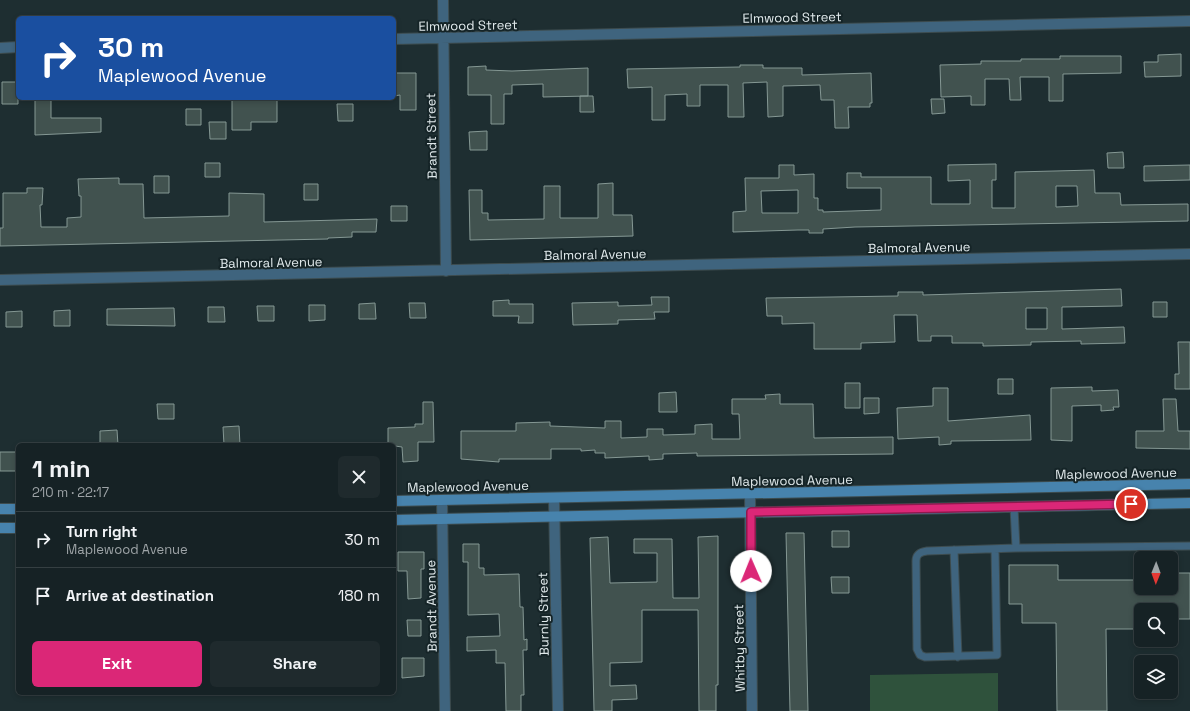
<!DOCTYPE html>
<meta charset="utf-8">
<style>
body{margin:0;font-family:"Space Grotesk",sans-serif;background:#1f2a2d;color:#f1f3f6;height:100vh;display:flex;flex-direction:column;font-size:15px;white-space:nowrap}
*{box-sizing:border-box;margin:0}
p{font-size:13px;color:#9ea4a7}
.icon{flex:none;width:22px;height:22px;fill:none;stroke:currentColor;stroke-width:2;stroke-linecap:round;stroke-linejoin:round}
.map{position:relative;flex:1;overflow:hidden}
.details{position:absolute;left:16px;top:443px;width:380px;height:252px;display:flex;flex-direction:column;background:#162225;border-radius:6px;box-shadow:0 2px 6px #0003,0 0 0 1px #353f42}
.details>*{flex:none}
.top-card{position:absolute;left:16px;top:16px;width:380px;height:84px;border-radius:6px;box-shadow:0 2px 6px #0003,0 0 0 1px #353f42;background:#1a4fa0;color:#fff;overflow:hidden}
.needle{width:26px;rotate:181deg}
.fabs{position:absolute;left:1134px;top:551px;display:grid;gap:8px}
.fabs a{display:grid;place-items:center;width:44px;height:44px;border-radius:6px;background:#162225;box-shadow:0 2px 6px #0003,0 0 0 1px #353f42;font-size:20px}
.pin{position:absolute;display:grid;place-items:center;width:34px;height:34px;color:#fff;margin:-17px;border:2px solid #fff;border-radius:50%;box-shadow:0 1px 4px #0007}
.me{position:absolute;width:44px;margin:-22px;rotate:359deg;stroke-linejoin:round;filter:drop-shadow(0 0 3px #0008)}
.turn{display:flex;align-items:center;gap:14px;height:84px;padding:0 16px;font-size:18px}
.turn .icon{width:52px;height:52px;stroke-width:2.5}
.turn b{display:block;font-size:28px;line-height:34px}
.round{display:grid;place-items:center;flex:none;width:42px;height:42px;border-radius:6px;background:#1f2a2d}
.summary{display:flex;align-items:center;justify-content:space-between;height:68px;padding:0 16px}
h1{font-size:24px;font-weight:700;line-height:30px}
.cta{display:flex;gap:8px;margin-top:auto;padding:8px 16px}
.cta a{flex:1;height:46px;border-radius:6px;background:#db2777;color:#fff;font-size:16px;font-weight:700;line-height:46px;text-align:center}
.cta a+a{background:#1f2a2d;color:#f1f3f6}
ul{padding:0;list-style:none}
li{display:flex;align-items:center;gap:12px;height:56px;padding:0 16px;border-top:1px solid #353f42}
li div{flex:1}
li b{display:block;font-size:15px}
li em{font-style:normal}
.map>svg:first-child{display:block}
</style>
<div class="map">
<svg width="1190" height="711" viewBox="0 0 1190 711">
<rect width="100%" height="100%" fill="#1e2e31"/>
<!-- green -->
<path fill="#2f523c" d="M 998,673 L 998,711 L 870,711 L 870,675 Z"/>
<!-- building -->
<path fill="#41524f" stroke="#859894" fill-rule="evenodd" d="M 1181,54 L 1181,76 L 1145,77 L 1144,62 L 1158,62 L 1158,55 Z
M 1060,56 L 1121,56 L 1121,73 L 1063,74 L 1063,101 L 1049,101 L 1049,77 L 1020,77 L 1021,100 L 1010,100 L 1009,79 L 985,79 L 985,105 L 971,105 L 971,96 L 941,97 L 940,65 L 981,64 L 981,61 L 1021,61 L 1021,59 L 1060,59 Z
M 740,65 L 763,65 L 763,68 L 802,68 L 802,75 L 871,73 L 872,103 L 870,103 L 870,107 L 848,107 L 849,128 L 835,128 L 834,100 L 821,100 L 820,85 L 783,86 L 783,116 L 768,117 L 767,82 L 743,83 L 744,117 L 728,117 L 728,85 L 700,85 L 700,106 L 687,106 L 687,94 L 665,95 L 665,120 L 652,120 L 652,87 L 628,88 L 627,69 L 740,67 Z
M 486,66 L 486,70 L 512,71 L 588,68 L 588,96 L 543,97 L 543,84 L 512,85 L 512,94 L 504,94 L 504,124 L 491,124 L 491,95 L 468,95 L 468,67 Z
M 394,73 L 416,73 L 416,110 L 400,110 L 400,95 L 394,96 Z
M 2,82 L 18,82 L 18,104 L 2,104 Z
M 580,96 L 593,96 L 594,112 L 580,112 Z
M 35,98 L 51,98 L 51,118 L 101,118 L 101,132 L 35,135 Z
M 232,98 L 277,98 L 277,122 L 251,122 L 251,130 L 232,130 Z
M 931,99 L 944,99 L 945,113 L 932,114 Z
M 337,104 L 353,104 L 353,121 L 338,121 Z
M 186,109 L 201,109 L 201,125 L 186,125 Z
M 209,122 L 226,122 L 226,139 L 210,139 Z
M 487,131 L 487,150 L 470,150 L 469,132 Z
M 1123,152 L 1124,168 L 1108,168 L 1107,153 Z
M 205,163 L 220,163 L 220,177 L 205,177 Z
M 996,164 L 996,180 L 992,180 L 992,208 L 1015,208 L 1015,172 L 1094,170 L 1095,193 L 1120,193 L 1121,205 L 1188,204 L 1188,221 L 855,227 L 823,229 L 823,233 L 809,233 L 809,230 L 798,230 L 733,232 L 733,212 L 746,211 L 745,178 L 779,178 L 779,165 L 794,165 L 794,175 L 814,174 L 814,198 L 818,198 L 818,210 L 823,210 L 823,212 L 881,210 L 881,188 L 847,188 L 847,173 L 861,173 L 861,177 L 931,177 L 931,204 L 970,204 L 970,180 L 948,181 L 948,165 ZM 1056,186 L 1077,186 L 1078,206 L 1056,207 ZM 798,190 L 798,213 L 762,213 L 761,191 Z
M 1190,165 L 1190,180 L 1144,181 L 1144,166 Z
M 154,176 L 169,176 L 169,193 L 154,193 Z
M 119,178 L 119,184 L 143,184 L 144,218 L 229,216 L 229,193 L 264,194 L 264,222 L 377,219 L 376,232 L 352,232 L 352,237 L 328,238 L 328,239 L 0,246 L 0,228 L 3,228 L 3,193 L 27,193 L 27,188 L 43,188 L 42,205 L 40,205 L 41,227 L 67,227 L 67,218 L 81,217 L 81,196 L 79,196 L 78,179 Z
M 613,183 L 613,215 L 632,215 L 633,236 L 470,240 L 469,190 L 482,190 L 482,213 L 488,213 L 488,220 L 544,219 L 544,186 L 560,186 L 560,218 L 598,218 L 598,184 Z
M 304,184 L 318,184 L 318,200 L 304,200 Z
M 391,206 L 407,206 L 407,221 L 391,221 Z
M 1121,289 L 1122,306 L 1062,307 L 1062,329 L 1124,327 L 1125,343 L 1081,344 L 1081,341 L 1031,342 L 1031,345 L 983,346 L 983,343 L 952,343 L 952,336 L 931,336 L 931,341 L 918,341 L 917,315 L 894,315 L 895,342 L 861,343 L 861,349 L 814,349 L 814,323 L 782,324 L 782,316 L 767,316 L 766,298 L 898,296 L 898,292 L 923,292 L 923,295 ZM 1026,308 L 1047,308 L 1047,329 L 1026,329 Z
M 651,297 L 669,297 L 669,312 L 654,312 L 655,319 L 618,320 L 618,324 L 573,325 L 572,303 L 618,302 L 618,306 L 652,305 Z
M 509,300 L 509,304 L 533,304 L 533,323 L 518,323 L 519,316 L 493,316 L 493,301 Z
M 1153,302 L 1167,302 L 1167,317 L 1153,317 Z
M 375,303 L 376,319 L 359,319 L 359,304 Z
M 409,303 L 425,303 L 426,318 L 410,318 Z
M 309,305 L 325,305 L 325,320 L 309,321 Z
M 257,306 L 274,306 L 274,321 L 258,321 Z
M 208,307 L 224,307 L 225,322 L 208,322 Z
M 174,308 L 175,326 L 107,325 L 107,309 Z
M 70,310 L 70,326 L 54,326 L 54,311 Z
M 22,311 L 22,327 L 6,327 L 6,312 Z
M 1178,342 L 1190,342 L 1190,389 L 1175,389 L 1175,374 L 1179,374 Z
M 998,379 L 1013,379 L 1013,394 L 998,394 Z
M 845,383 L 860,383 L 860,408 L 845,408 Z
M 1092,387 L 1092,391 L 1118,390 L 1119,407 L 1113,407 L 1114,410 L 1101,411 L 1101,405 L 1072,406 L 1072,441 L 1051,440 L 1051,388 Z
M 933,388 L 948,388 L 948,421 L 1030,415 L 1031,440 L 951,441 L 951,444 L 939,445 L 939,437 L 898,439 L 897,408 L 933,406 Z
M 676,392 L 677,412 L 659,412 L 659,393 Z
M 780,394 L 780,404 L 813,404 L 814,438 L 893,437 L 893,454 L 697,456 L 697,453 L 663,454 L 663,459 L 649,460 L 649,456 L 605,458 L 605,453 L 595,453 L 595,450 L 581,451 L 581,449 L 551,449 L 551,459 L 499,459 L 499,462 L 461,459 L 461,431 L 516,431 L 516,423 L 550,422 L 550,426 L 605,428 L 605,421 L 621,421 L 621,438 L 647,437 L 647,429 L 663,429 L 663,435 L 695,434 L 695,425 L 712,424 L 712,439 L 740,439 L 739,414 L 732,414 L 732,399 L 766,399 L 765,395 Z
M 864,398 L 879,398 L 879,413 L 864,414 Z
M 1163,399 L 1176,399 L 1178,431 L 1190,431 L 1190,449 L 1136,448 L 1136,431 L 1164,431 Z
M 423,402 L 433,402 L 434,442 L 418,442 L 418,461 L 403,462 L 402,447 L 388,445 L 388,428 L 415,427 L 415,424 L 423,424 Z
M 157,404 L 174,404 L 174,419 L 158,419 Z
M 239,426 L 240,445 L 224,445 L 223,427 Z
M 117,430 L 118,445 L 100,445 L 100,431 Z
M 0,452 L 18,452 L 18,471 L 0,471 Z
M 832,531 L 849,531 L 849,547 L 832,547 Z
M 786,533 L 804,533 L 808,711 L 790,711 Z
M 718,536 L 718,685 L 716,685 L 716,711 L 699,711 L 698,610 L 642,610 L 642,662 L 610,663 L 610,686 L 636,685 L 637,699 L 612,700 L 612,711 L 594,711 L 590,538 L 608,537 L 610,583 L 657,582 L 657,553 L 634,553 L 634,539 L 672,539 L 673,598 L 699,598 L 698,537 Z
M 463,544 L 479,544 L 479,568 L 484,568 L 484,575 L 519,574 L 520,607 L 523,607 L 524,640 L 527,639 L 527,650 L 523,650 L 524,695 L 521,695 L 521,711 L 506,711 L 505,663 L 496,663 L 496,650 L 467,651 L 467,637 L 500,636 L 499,614 L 468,615 L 468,562 L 463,562 Z
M 398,552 L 424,552 L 424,569 L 421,569 L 421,598 L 408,599 L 407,571 L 398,571 Z
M 1009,565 L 1058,565 L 1058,580 L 1141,580 L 1141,588 L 1171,588 L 1171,573 L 1190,573 L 1190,619 L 1171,619 L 1171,610 L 1141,610 L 1141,629 L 1106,629 L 1107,711 L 1057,711 L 1056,623 L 1022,623 L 1022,604 L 1009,604 Z
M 831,577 L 849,577 L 849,593 L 832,593 Z
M 407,620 L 421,620 L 421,636 L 408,636 Z
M 402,658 L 424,658 L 424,676 L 402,678 Z"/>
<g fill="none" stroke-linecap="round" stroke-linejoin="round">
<defs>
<path id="lane" d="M 1014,507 L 1016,548
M 995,549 L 997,655 L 925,657 L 920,655 L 917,649 L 916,561 C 916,554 920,552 927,551 L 1016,548 L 1190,546
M 954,550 L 958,657"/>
<path id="street" d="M 443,0 L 446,271
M 394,39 L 1190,21
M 0,48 L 18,47
M 0,280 L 1190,254
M 750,494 L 752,711
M 554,498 L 558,711
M 442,500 L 445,711"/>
<path id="secondary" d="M 394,501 L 1190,484
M 0,509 L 18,509
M 394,520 L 1190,503
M 0,528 L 18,528"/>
</defs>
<!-- lane casing -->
<use href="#lane" stroke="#3d4c4f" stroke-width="9"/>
<!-- street casing -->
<use href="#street" stroke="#3d4c4f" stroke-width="12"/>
<!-- secondary casing -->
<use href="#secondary" stroke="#3d4c4f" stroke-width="12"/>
<!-- lane -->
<use href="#lane" stroke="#3f647e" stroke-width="7"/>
<!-- street -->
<use href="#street" stroke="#3f647e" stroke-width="10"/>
<!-- secondary -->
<use href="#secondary" stroke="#4783ad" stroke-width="10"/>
</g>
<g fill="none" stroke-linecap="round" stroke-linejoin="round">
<defs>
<path id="route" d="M 751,571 L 751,512 L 1131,504"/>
</defs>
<!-- route casing -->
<use href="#route" stroke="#8e194d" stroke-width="10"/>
<!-- route -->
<use href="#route" stroke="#db2777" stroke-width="7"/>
</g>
<g text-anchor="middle" stroke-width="4" stroke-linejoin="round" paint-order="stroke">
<!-- street labels -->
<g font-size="13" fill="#e0e9eb" stroke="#152427">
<text transform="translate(792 17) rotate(-1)" y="5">Elmwood Street</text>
<text transform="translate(468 25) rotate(-1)" y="5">Elmwood Street</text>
<text transform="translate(431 136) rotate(-91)" y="5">Brandt Street</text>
<text transform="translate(919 247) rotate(-1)" y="5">Balmoral Avenue</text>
<text transform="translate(595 254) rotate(-1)" y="5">Balmoral Avenue</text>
<text transform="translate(271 262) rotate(-1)" y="5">Balmoral Avenue</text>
<text transform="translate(1116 473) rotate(-1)" y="5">Maplewood Avenue</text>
<text transform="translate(792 480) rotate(-1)" y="5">Maplewood Avenue</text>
<text transform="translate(468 486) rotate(-1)" y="5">Maplewood Avenue</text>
<text transform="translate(431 606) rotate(-91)" y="5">Brandt Avenue</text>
<text transform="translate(543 614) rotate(-91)" y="5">Burnly Street</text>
<text transform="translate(739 648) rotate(-91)" y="5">Whitby Street</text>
</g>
</g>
</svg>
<div class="fabs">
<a><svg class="needle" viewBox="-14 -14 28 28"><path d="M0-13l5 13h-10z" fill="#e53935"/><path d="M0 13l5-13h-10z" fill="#9ea4a7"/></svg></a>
<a><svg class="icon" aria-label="search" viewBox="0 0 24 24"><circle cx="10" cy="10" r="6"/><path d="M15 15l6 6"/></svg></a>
<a><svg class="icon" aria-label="layers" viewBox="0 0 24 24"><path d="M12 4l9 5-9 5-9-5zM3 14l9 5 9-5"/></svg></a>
</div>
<div class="pin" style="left:1131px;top:504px;background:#d93025"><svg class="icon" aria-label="arrive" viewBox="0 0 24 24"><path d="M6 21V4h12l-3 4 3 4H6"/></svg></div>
<svg class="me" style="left:751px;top:571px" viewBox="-20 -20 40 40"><circle r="19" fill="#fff"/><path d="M0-13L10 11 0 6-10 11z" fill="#db2777"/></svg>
<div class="top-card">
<div class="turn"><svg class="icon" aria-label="right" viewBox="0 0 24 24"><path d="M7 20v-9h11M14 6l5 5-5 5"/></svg><div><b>30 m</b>Maplewood Avenue</div></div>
</div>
<section class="details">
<div class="summary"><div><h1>1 min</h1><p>210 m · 22:17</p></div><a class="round"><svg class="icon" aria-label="close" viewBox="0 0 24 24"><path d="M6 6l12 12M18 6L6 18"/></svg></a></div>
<ul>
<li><svg class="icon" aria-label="right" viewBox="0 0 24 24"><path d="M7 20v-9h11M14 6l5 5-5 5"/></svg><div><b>Turn right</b><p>Maplewood Avenue</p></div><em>30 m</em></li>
<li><svg class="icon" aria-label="arrive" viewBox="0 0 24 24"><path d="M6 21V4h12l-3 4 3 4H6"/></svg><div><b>Arrive at destination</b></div><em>180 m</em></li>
</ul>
<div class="cta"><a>Exit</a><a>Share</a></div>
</section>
</div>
